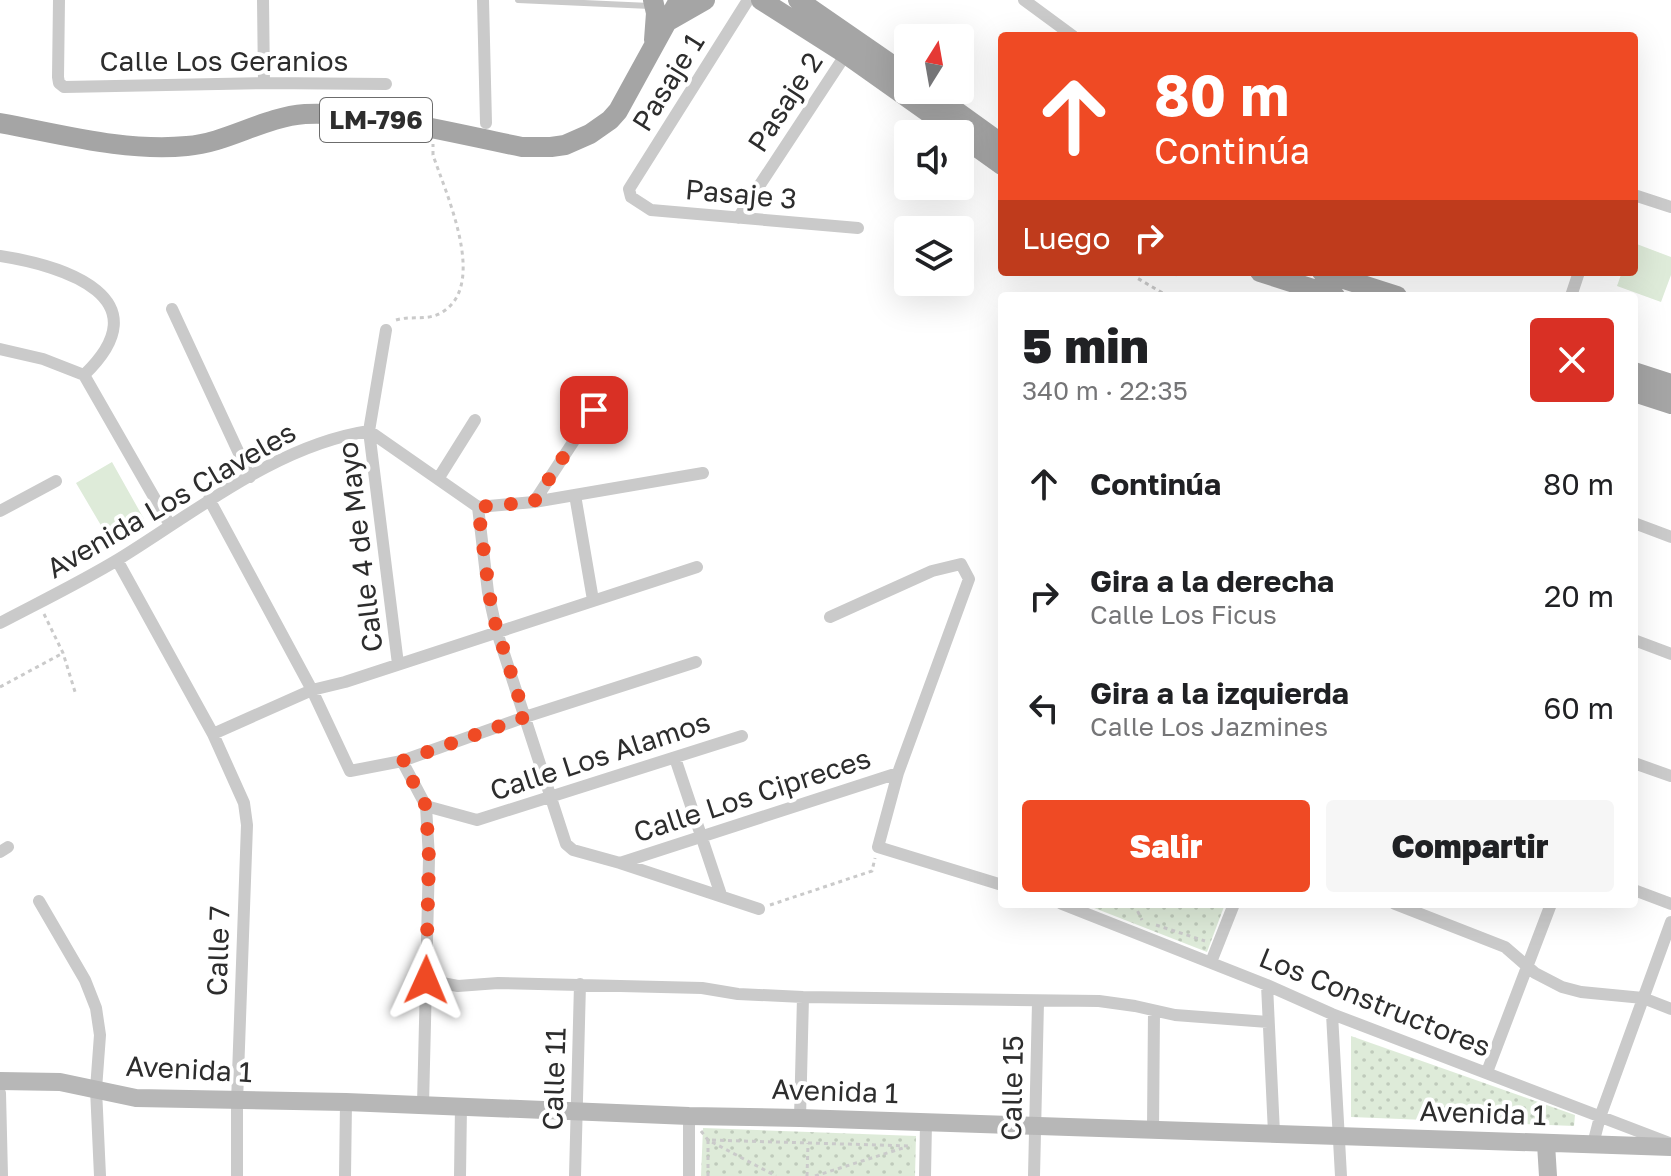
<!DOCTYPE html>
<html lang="es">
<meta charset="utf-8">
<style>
body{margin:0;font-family:"Golos Text",sans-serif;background:#f6f6f6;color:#202124;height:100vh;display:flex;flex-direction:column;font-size:30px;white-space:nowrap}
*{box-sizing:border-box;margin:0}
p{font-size:26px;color:#757577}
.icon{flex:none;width:44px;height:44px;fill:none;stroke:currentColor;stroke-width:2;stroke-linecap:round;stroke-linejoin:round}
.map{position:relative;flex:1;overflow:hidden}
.drawer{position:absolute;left:998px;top:292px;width:640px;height:616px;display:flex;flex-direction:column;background:#fff;border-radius:8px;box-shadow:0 8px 32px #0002}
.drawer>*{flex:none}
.banner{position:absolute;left:998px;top:32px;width:640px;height:244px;border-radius:8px;box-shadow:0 8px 32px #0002;background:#ef4a24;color:#fff;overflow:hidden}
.needle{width:52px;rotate:11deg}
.buttons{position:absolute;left:894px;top:24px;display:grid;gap:16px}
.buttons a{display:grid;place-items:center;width:80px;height:80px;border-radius:8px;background:#fff;box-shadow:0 8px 32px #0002;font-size:40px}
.pin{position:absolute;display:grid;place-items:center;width:68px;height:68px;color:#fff;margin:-34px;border-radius:16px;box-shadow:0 4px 12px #0006}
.me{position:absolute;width:88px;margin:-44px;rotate:1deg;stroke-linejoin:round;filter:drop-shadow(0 0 6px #0008)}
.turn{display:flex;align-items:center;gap:28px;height:168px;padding:0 24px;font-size:36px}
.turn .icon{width:104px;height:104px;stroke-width:2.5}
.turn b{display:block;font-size:56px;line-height:68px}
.then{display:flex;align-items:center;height:76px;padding:0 24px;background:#0003;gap:16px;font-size:30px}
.round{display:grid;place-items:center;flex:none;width:84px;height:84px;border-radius:8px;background:#f6f6f6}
.head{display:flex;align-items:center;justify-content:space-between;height:136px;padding:0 24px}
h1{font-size:48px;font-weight:800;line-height:60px}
.cta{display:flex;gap:16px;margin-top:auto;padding:16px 24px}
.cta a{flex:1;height:92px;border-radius:8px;background:#ef4a24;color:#fff;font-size:32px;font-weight:800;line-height:92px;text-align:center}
.cta a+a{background:#f6f6f6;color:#202124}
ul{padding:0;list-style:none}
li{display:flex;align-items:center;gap:24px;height:112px;padding:0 24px}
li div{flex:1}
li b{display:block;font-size:30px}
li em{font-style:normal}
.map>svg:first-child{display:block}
</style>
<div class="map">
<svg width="1671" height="1176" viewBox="0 0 1671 1176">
<defs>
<pattern id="park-dots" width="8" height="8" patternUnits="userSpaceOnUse" patternTransform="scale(2)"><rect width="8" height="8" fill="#deebd9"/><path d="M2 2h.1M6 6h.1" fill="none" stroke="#bfcabb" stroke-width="1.8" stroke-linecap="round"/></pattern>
</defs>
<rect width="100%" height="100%" fill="#fff"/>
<!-- park -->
<path fill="url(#park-dots)" d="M 1084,904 L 1225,904 L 1207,952 Z
M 1351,1036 L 1575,1115 L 1574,1126 L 1351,1117 Z
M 703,1128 L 916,1136 L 915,1176 L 701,1176 Z"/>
<!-- garden -->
<path fill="#deebd9" d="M 1634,243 L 1671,257 L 1671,275 L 1661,302 L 1617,286 L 1622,272 L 1634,272 Z
M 112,462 L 144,519 L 109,539 L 76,483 Z"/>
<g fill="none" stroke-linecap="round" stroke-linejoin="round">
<!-- path -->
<path stroke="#cacaca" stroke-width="3" stroke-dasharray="4 4" stroke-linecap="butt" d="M 1140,272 L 1137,278 L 1168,296
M 1165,272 L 1178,275 L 1179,272
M 396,320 C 412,315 428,322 444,311 C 487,282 446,194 433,155 L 433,144
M 44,614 L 63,653 L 76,695
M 0,687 L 63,653
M 1134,904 L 1142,920
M 770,905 L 872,871 L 875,858
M 1156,925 L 1205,941
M 701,1131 L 708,1140 L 776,1176
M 708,1176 L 708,1140 L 912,1146
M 807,1176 L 808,1143
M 815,1176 L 906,1147"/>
<!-- lane -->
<path stroke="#cacaca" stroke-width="6" d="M 518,0 L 650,6"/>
<!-- street -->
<path stroke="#cacaca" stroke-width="12" d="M 59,0 L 58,77 L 59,83 L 64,87 L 264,83 L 386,84
M 263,0 L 264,83
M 483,0 L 486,123
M 748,0 L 629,189 L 631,197 L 651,210 L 858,228
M 1024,0 L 1073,36
M 1634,195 L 1671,207
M 738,218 L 846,54
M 0,256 C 65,266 164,298 84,375
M 1571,296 L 1579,272
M 172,309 L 250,477
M 386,330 L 369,431 L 398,664
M 0,349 L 43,359 L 84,375
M 84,375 L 170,525
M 438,479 L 475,420
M 575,495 L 593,600
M 209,499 L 312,690 L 350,771 L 402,761 L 426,806 L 429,858 L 423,1105
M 534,502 L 594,410
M 478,507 L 488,592 L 497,632 L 566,844 L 573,850 L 620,863 L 759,909
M 0,511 L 56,481
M 1634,523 L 1671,537
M 117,560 L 213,734 L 244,803 L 247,825 L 237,1102 L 237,1176
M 830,617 L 932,571 L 961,564 L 969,579 L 898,773 L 878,847 L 1002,885
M 0,623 C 40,602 81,582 119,559 C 197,511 277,445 369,431 L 478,507 L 534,502 L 703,473
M 1634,640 L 1671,654
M 213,734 L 312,690 L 345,682 L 697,567
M 675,758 L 721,895
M 402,761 L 525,717 L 696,662
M 1634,763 L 1671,776
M 426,806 L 477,820 L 742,736
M 0,852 L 8,847
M 620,863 L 898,773
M 1634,890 L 1671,904
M 39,901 L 85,980 L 96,1008 L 100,1035 L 96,1089 L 100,1176
M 1062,904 L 1267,985 L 1332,1014 L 1669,1143
M 1395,904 L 1505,947 L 1535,973 L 1562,987 L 1581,992 L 1643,998 L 1671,1009
M 1211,962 L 1234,904
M 426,980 L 458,986 L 498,983 L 702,988 L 738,994 L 803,997 L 1099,1001 L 1135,1006 L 1175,1015 L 1268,1022
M 1267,985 L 1274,1133
M 1332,1014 L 1341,1176
M 1487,1072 L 1551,904
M 0,1093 L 2,1176
M 800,1118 L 803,997
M 1153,1129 L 1154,1011
M 1593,1144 L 1600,1117 L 1671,922
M 345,1176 L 346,1102
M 460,1176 L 461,1106
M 575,1176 L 580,984
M 689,1176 L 689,1116
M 925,1176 L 926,1122
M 1034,1176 L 1038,1002"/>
<!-- secondary -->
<path stroke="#b7b7b7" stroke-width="18" d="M 0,1081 L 60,1082 L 136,1098 L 346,1102 L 689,1116 L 800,1118 L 1671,1147
M 1546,1144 L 1548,1176"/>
<!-- primary -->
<path stroke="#a5a5a5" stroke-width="20" d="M 653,0 L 656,13 L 654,40
M 761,0 L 846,54 L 959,134
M 798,0 L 908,76
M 670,20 L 705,0
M 927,90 L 1002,144
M 0,123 C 61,134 125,152 187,146 C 227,143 264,117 305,114 C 370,111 456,134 522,147 L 551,147 L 565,145 L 590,134 L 610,120 L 618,111 L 679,0
M 960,135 L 1002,165
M 1260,272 L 1335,296
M 1322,272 L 1397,296
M 1634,372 L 1671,384
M 1634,392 L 1671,404"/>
</g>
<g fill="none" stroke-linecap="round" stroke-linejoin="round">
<!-- route -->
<path stroke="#ef4a24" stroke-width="14" stroke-dasharray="0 25.2" d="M 426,980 L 429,858 L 426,806 L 402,761 L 525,717 L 492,613 L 478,507 L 534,502 L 594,410"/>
</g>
<g text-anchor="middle" stroke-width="8" stroke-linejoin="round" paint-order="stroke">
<!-- shield labels -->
<rect fill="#fff" stroke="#6c6c6c" stroke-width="2" x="320" y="98" width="112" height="44" rx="6"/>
<g font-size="26" font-weight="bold" fill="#2d2d2d">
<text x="376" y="129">LM-796</text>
</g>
<!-- street labels -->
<g font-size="28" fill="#2d2d2d" stroke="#fff">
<text x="224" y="71">Calle Los Geranios</text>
<text transform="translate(668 82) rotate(-58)" y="10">Pasaje 1</text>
<text transform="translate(785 102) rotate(-57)" y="10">Pasaje 2</text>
<text transform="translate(741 194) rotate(5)" y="10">Pasaje 3</text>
<text transform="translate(171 500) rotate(-30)" y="10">Avenida Los Claveles</text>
<text transform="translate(360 547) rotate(-97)" y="10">Calle 4 de Mayo</text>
<text transform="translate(600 756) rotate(-18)" y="10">Calle Los Alamos</text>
<text transform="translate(752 795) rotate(-18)" y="10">Calle Los Cipreces</text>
<text transform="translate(218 951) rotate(-88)" y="10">Calle 7</text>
<text transform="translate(1375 1002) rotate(22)" y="10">Los Constructores</text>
<text transform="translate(189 1069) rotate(3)" y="10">Avenida 1</text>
<text transform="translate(554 1079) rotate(-88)" y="10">Calle 11</text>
<text transform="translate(1012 1088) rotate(-89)" y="10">Calle 15</text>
<text transform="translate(835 1091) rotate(2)" y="10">Avenida 1</text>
<text transform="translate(1483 1113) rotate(2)" y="10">Avenida 1</text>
</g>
</g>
</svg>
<div class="buttons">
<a><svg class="needle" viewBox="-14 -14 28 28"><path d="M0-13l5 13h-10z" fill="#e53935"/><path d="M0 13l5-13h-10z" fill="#757577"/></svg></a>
<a><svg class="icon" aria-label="sound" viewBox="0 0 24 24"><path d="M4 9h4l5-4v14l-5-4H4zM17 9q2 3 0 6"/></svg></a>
<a><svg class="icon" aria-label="layers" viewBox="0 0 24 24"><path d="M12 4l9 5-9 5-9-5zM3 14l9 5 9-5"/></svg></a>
</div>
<div class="pin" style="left:594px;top:410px;background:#d93025"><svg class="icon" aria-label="arrive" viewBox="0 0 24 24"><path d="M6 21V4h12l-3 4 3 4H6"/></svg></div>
<svg class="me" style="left:426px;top:980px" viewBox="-20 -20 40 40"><path d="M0-17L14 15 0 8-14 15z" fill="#ef4a24" stroke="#fff" stroke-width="4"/></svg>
<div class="banner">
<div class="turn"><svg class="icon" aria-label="ahead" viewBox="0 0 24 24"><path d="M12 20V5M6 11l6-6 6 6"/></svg><div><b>80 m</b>Continúa</div></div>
<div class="then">Luego<svg class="icon" aria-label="right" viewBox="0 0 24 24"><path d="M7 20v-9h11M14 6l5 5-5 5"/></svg></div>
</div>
<section class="drawer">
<div class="head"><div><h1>5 min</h1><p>340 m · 22:35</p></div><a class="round" style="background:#d93025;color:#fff"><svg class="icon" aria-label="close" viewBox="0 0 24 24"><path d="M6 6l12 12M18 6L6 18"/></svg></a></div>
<ul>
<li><svg class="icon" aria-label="ahead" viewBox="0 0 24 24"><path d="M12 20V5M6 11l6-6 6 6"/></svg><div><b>Continúa</b></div><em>80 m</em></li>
<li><svg class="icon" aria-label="right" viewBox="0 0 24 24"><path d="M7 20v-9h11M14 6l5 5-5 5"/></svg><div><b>Gira a la derecha</b><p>Calle Los Ficus</p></div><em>20 m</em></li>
<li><svg class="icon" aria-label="left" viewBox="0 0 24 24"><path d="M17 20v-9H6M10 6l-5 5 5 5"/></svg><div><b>Gira a la izquierda</b><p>Calle Los Jazmines</p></div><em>60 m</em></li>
</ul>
<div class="cta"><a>Salir</a><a>Compartir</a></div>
</section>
</div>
